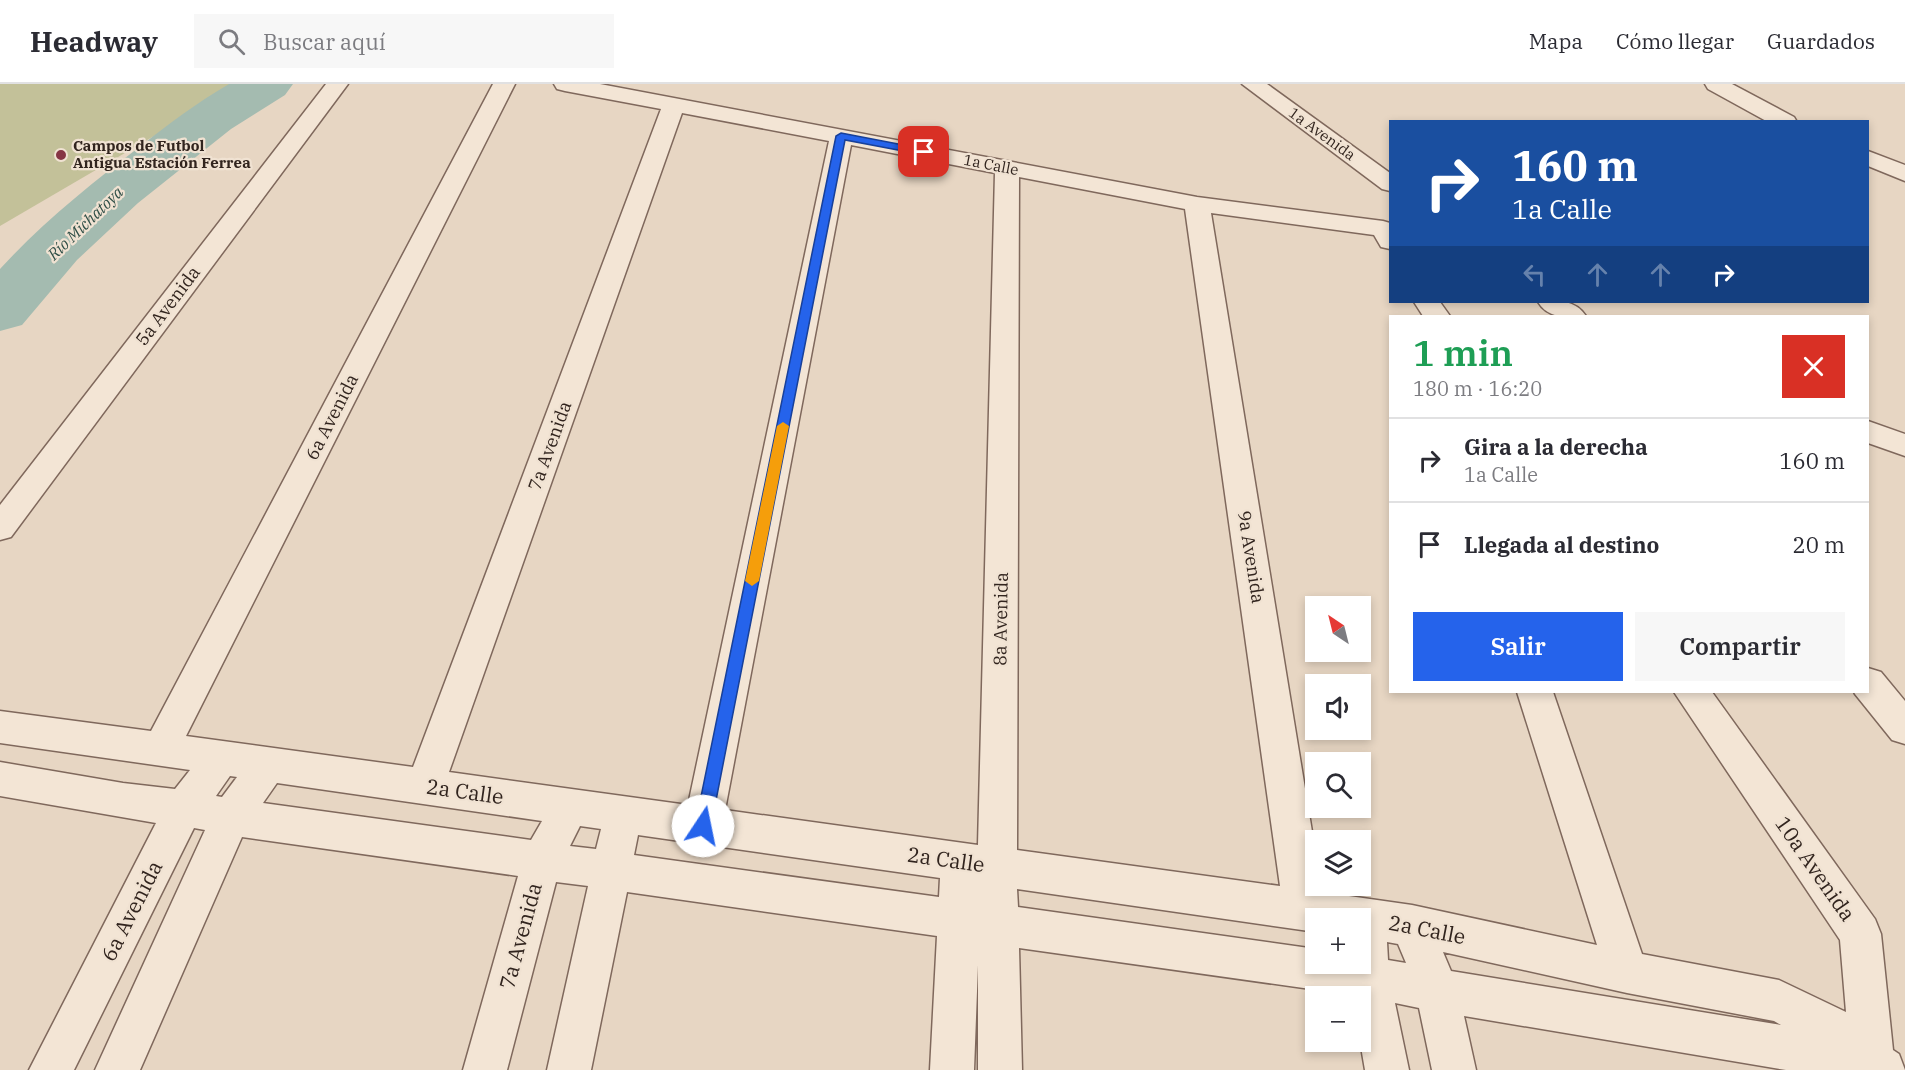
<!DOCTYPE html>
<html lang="es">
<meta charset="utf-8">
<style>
body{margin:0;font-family:"IBM Plex Serif",serif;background:#f7f7f7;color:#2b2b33;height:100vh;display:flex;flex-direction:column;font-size:22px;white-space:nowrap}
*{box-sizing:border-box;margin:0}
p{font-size:20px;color:#7c7c81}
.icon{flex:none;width:33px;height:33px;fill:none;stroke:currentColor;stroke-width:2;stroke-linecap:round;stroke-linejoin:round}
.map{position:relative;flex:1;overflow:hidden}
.sheet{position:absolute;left:1389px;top:231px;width:480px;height:378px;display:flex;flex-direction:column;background:#fff;border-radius:0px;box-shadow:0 3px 9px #0003}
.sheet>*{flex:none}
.top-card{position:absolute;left:1389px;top:36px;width:480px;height:183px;border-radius:0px;box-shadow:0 3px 9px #0003;background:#1a4fa0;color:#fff;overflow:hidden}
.needle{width:39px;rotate:325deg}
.fabs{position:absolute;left:1305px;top:512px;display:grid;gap:12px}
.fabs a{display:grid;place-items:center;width:66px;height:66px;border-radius:0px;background:#fff;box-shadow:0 3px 9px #0003;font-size:30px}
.pin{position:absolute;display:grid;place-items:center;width:51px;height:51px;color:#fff;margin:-26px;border-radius:12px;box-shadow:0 3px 9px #0006}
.me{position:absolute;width:66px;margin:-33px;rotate:11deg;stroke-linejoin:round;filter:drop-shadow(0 0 4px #0008)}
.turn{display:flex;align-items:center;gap:21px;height:126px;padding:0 24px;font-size:27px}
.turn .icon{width:78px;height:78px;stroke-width:2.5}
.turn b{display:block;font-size:42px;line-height:51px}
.lanes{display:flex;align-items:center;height:57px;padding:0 24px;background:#0003;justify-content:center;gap:30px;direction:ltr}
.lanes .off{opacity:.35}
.round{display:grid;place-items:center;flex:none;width:63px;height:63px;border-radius:0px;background:#f7f7f7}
.head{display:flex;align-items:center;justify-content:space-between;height:102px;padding:0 24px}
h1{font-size:36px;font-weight:600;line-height:45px;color:#1e9e55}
.action{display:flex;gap:12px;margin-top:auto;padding:12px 24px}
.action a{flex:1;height:69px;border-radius:0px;background:#2563eb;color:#fff;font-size:24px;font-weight:600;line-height:69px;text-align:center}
.action a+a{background:#f7f7f7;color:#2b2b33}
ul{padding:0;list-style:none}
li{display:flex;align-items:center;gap:18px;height:84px;padding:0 24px;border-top:2px solid #e1e1e2}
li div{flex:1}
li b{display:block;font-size:22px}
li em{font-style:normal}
header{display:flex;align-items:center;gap:36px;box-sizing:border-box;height:84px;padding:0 30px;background:#fff;border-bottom:2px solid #e1e1e2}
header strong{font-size:28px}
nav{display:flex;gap:33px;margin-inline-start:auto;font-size:21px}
.search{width:420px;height:54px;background:#f7f7f7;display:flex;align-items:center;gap:15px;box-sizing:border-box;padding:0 21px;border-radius:0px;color:#7c7c81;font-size:22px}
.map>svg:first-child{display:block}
</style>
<header>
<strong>Headway</strong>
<div class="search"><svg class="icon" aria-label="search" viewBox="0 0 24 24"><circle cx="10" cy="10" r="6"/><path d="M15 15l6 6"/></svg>Buscar aquí</div>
<nav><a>Mapa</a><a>Cómo llegar</a><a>Guardados</a></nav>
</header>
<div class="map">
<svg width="1905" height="986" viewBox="0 0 1905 986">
<rect width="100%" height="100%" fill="#e7d6c3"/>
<!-- green -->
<path fill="#c3c199" d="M 0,0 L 243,0 L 0,142 Z"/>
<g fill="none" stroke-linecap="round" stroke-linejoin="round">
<!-- river -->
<path fill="#a4bbb0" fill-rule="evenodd" d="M 229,0 L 293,0 L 285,11 L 231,45 L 138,119 L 77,176 L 22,241 L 0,247 L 0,185 C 43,138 92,99 142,61 C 170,39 198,18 229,0 Z"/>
<defs>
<path id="minor" d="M 326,0 L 348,0 L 11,453 L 0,456 L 0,421 Z
M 493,0 L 515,0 L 186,652 L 413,683 L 661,25 L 565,7 L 557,5 L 554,0 L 600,0 L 1197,113 L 1383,137 L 1390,139 L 1390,165 L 1381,163 L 1374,151 L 1211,129 L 1316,772 L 1316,801 L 1320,801 L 1321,808 L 1412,821 L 1597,861 L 1517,608 L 1553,608 L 1642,870 L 1779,896 L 1846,928 L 1840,856 L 1674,608 L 1712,608 L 1875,835 L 1881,850 L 1893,966 L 1899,970 L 1905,986 L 1786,986 L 1464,932 L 1476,986 L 1432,986 L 1419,924 L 1395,919 L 1409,986 L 1365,986 L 1360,957 L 1360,912 L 1019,864 L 1022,986 L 978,986 L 978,881 L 974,986 L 930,986 L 937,852 L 627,808 L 591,986 L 547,986 L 588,802 L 556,798 L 507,986 L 463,986 L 518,792 L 242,753 L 140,986 L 95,986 L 205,746 L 194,744 L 74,986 L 29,986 L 156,739 L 0,712 L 0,678 L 123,699 L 175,705 L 190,686 L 0,659 L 0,627 L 151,647 ZM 682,29 L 829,57 L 688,721 L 449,688 ZM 851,61 L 995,89 L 978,761 L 725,726 ZM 1019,93 L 1185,125 L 1280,802 L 1017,766 ZM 230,692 L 237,693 L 222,713 L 216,712 ZM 277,699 L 542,737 L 531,756 L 263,719 ZM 580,742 L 601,745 L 596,765 L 570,762 ZM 638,751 L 940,794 L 939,813 L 634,771 ZM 1017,805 L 1316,848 L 1316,834 L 1360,834 L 1360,879 L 1316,879 L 1316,865 L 1018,823 ZM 1387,858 L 1398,860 L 1406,879 L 1388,876 ZM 1443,868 L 1627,909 L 1774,937 L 1781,941 L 1451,887 Z
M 1242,0 L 1267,0 L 1390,89 L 1390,107 L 1382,105 Z
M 1705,0 L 1732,0 L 1794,33 L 1797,38 L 1768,38 L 1708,5 Z
M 1868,67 L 1905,81 L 1905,97 L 1868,82 Z
M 1414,218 L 1440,218 L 1450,232 L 1423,232 Z
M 1538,218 C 1556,216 1575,215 1586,232 C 1568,234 1548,235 1538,218 Z
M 1868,337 L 1905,350 L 1905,372 L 1868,359 Z
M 1868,584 L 1881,588 L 1905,617 L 1905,660 L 1892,656 L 1855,610 L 1854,608 L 1868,608 Z"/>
</defs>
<!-- minor casing -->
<use href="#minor" stroke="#7f685c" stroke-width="3"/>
<!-- minor -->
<use href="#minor" fill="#f3e5d5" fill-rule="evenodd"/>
</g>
<!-- route -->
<path fill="#2563eb" stroke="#184099" stroke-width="1.5" d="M 841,49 L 924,65 L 929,68 L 924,71 L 845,56 L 711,742 L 709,747 L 703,749 L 697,747 L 695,742 L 836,52 Z"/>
<!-- slow -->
<path fill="#f59e0b" d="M 783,338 L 789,342 L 759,497 L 752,502 L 745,497 L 777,342 Z"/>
<!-- markers -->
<circle fill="#863544" stroke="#f0e2d2" stroke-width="2" cx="61" cy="71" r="6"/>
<g text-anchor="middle" stroke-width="4.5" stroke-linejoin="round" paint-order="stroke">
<!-- far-street labels -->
<g font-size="15" fill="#31241e" stroke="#f0e2d2">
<text transform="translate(1322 50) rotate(36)" y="5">1a Avenida</text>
<text transform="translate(991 81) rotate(11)" y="5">1a Calle</text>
</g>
<!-- far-poi labels -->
<g font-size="15" font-weight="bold" fill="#31241e" stroke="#f0e2d2" text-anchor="start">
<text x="73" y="67">Campos de Futbol<tspan x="73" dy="17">Antigua Estación Ferrea</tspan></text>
</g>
<!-- far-water labels -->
<g font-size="16" font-style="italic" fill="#304f47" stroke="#f0e2d2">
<text transform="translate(85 139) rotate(-44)" y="6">Río Michatoya</text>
</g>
<!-- street labels -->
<g font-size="18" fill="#31241e" stroke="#f0e2d2">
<text transform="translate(168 222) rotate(-53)" y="6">5a Avenida</text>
<text transform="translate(332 333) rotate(-63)" y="6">6a Avenida</text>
<text transform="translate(550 362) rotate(-70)" y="6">7a Avenida</text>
<text transform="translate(1251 473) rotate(81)" y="6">9a Avenida</text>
<text transform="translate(1001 535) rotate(-89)" y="6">8a Avenida</text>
</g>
<!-- near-street labels -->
<g font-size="21" fill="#31241e" stroke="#f0e2d2">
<text transform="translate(465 708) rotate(8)" y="7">2a Calle</text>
<text transform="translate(946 776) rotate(8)" y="7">2a Calle</text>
<text transform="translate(1815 785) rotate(55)" y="7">10a Avenida</text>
<text transform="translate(132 827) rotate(-63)" y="7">6a Avenida</text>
<text transform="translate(1427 846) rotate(11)" y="7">2a Calle</text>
<text transform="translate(521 852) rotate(-75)" y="7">7a Avenida</text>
</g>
</g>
</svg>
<div class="fabs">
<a><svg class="needle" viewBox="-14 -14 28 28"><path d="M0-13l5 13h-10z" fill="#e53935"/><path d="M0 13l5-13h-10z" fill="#7c7c81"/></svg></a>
<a><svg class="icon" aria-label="sound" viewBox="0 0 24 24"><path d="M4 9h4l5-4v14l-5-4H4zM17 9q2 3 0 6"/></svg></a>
<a><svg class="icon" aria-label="search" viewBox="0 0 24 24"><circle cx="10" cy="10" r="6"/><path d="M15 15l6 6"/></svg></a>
<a><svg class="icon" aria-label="layers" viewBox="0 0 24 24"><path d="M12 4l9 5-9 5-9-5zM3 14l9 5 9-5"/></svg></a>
<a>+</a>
<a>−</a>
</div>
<div class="pin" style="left:924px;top:68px;background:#d93025"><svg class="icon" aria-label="arrive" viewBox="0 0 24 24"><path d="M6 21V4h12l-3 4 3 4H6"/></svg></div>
<svg class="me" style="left:703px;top:742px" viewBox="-20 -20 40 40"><circle r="19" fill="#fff"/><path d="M0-13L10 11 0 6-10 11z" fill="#2563eb"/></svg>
<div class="top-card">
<div class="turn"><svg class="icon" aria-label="right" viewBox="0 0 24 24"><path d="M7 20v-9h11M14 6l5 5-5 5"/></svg><div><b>160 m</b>1a Calle</div></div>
<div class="lanes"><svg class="icon off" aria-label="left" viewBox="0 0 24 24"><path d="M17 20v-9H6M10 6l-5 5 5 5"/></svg><svg class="icon off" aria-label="ahead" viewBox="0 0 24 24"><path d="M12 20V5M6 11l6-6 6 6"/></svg><svg class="icon off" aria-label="ahead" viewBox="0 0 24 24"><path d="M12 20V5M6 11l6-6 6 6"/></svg><svg class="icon" aria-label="right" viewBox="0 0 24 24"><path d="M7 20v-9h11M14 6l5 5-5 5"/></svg></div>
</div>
<section class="sheet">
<div class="head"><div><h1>1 min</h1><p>180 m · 16:20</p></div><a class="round" style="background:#d93025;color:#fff"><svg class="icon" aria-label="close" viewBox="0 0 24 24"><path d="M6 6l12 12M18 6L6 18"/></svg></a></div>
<ul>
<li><svg class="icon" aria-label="right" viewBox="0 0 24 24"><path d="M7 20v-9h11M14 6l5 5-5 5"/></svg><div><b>Gira a la derecha</b><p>1a Calle</p></div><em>160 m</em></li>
<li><svg class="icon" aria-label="arrive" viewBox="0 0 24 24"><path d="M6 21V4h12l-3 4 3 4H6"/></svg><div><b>Llegada al destino</b></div><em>20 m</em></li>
</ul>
<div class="action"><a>Salir</a><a>Compartir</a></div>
</section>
</div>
